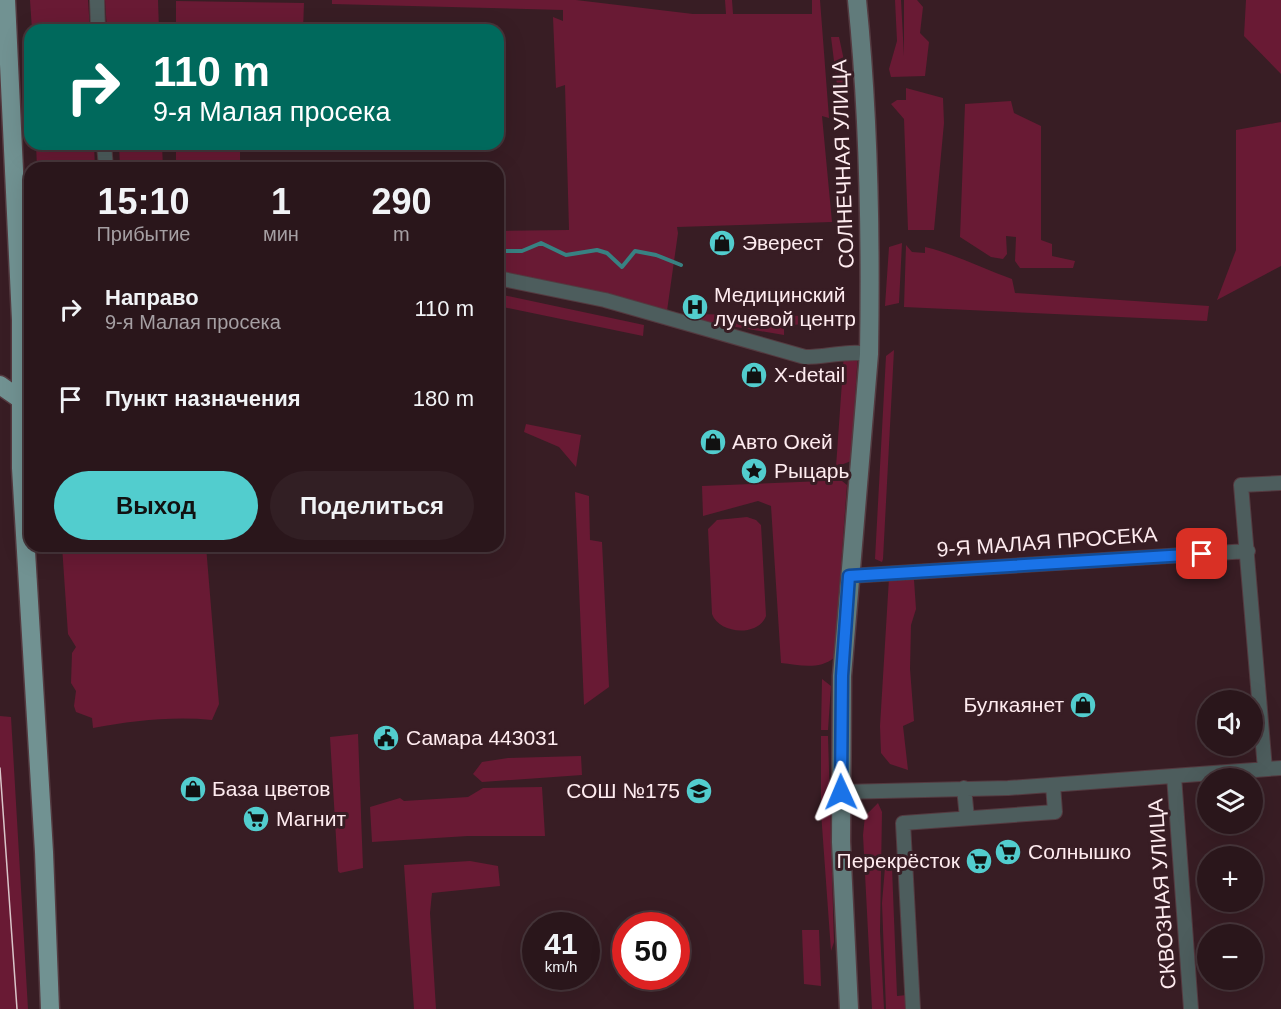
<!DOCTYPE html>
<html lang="ru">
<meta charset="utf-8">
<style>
body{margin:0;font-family:Helvetica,sans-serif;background:#321f24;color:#f1f3f6;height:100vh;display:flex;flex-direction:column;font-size:22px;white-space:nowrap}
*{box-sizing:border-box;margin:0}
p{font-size:20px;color:#a59fa3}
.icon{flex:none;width:33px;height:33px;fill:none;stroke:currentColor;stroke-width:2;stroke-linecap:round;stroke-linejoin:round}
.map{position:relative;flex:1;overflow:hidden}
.sheet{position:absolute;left:24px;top:162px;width:480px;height:390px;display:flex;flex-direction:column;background:#2a161b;border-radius:18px;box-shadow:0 6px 24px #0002,0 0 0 2px #46353a}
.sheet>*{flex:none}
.hud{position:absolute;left:24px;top:24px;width:480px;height:126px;border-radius:18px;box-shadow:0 6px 24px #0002,0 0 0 2px #46353a;background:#00695c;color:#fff;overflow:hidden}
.controls{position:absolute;left:1197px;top:690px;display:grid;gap:12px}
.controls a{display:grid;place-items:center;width:66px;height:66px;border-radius:50%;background:#2a161b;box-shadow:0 6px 24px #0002,0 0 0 2px #46353a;font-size:30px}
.speed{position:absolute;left:522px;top:912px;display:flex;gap:12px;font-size:30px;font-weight:700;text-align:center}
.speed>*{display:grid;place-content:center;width:78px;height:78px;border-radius:50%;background:#2a161b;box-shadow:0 6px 24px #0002,0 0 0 2px #46353a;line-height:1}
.speed small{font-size:15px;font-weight:400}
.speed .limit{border:9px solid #d22;background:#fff;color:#111}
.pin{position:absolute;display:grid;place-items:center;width:51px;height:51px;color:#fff;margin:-26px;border-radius:12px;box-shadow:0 3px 9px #0006}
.me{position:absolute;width:66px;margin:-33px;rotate:359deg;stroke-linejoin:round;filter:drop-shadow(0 0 4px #0008)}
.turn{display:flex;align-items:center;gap:21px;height:126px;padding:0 30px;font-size:27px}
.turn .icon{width:78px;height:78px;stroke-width:2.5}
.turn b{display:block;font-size:42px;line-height:51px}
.eta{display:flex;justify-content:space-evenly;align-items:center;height:102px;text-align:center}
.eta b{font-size:36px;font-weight:700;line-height:42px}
.action{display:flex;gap:12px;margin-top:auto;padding:12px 30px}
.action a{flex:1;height:69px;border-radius:36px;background:#52cdce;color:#111;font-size:24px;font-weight:700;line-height:69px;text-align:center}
.action a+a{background:#321f24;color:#f1f3f6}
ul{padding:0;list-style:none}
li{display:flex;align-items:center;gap:18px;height:90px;padding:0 30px}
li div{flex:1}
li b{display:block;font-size:22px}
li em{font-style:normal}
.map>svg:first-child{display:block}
</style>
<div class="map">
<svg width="1281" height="1009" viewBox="0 0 1281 1009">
<rect width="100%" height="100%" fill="#381d24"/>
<!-- green -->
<path fill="#691a34" d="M 30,0 L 88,0 L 90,30 L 32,30 Z
M 105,0 L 158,0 L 159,30 L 107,30 Z
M 332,0 L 576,0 L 693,14 L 726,14 L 725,0 L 732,0 L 733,14 L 812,14 L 812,0 L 820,0 L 829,118 L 822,116 L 832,222 L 677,227 L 678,233 L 667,311 L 498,276 L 498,231 L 569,230 L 565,85 L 556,88 L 553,17 L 563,21 L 563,10 L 332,4 Z
M 895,0 L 901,0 L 904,56 L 904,0 L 917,0 L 923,7 L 920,33 L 929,42 L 925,76 L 891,77 L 889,69 L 897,41 Z
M 1246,0 L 1281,0 L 1281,74 L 1244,36 Z
M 176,1 L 304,3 L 303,30 L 176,30 Z
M 831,37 L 839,37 L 849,84 L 838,93 Z
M 906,88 L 943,98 L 944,123 L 934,230 L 908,230 L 904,119 L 891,104 L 897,100 L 906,100 Z
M 1011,101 L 1014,113 L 1041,126 L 1041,240 L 1052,244 L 1052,256 L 1075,261 L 1073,268 L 1020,268 L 1015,261 L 1016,237 L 1006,236 L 1007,254 L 1003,259 L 991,257 L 960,237 L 965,104 Z
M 1281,122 L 1281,266 L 1217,300 L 1236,250 L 1236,130 Z
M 36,144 L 94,144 L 95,168 L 37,168 Z
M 119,144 L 162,144 L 163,168 L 120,168 Z
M 176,144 L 223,144 L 232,150 L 240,149 L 240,168 L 176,168 Z
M 902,243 L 899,303 L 885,306 L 889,247 Z
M 906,245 L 912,252 L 925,253 L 925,247 C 955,254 983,269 1012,279 L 1015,293 L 1209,306 L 1207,321 L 904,307 Z
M 498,294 L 644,325 L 643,336 L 498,306 Z
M 690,314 L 803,316 L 803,324 L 784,326 L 784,335 L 689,319 Z
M 894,350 L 883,559 L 882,562 L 875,559 L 886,356 Z
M 858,352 L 851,461 L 836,467 L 844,353 Z
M 526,424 L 581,435 L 576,467 L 559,447 L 524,432 Z
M 824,481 L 842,481 L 847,485 L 834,658 C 819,670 799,665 781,663 L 771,506 L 758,501 L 703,516 L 702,486 Z
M 575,492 L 589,496 L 590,540 L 602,542 L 609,687 L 584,705 Z
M 747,517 L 756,520 L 761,525 L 766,616 C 758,637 719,634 712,614 L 708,529 L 717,520 Z
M 62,546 L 206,546 L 219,704 L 212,720 C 172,716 132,721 93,728 L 92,718 L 76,712 L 74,706 L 76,691 L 71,683 L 72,653 L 76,647 L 68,634 Z
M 889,578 L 914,580 L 916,609 L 911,625 L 910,669 L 914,721 L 903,726 L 908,770 L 890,764 L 881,753 L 880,726 Z
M 822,679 L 831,686 L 828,730 L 821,730 Z
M 0,716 L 11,717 L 28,1009 L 0,1009 Z
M 358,734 L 363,868 L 340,873 L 338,871 L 330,737 Z
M 821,736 L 828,736 L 834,942 L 831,951 L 821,812 Z
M 581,756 L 582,775 L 482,782 L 473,774 L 482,762 L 508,758 Z
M 542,787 L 545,836 L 468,836 L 372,842 L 370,807 L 400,798 L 404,801 L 468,797 L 483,788 Z
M 878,803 L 882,812 L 880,931 L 884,1009 L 872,1009 L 863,835 L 865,816 Z
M 470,861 L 498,866 L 500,886 L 432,893 L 430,913 L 436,1009 L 414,1009 L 404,865 Z
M 885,867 L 892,867 L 897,996 L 907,995 L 908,1009 L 886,1009 L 882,903 Z
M 802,930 L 819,930 L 821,986 L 804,984 Z"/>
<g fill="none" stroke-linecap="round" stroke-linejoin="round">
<!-- stream -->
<path stroke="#388182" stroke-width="4" d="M 498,251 L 522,251 L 541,243 L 566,255 L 597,250 L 607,253 L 622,267 L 635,251 L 656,255 L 681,265"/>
<defs>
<path id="street" d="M 97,0 L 98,30
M 104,144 L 106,168
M 498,278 L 605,300 L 805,357 C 827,357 848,350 869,354
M 849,576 L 1248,551
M 1265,769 L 1241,485 L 1281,483
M 1174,776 L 1191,1009
M 964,788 L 967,818
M 841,792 L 1008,788 L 1281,768
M 913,1009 L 903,823 L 1055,812 L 1053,785"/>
<path id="secondary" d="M 849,1009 L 841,842 L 842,676 L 869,354 C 871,236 869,117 857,0"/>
<path id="primary" d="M 6,0 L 21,320 L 21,468 L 44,852 L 50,1009
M 0,385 L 20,399"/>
</defs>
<!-- street casing -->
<use href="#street" stroke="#543a40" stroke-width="16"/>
<!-- secondary casing -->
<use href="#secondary" stroke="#543a40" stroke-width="21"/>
<!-- primary casing -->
<use href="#primary" stroke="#543a40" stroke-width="21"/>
<!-- street -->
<use href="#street" stroke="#4d5d5d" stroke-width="14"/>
<!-- secondary -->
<use href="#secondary" stroke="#617b7b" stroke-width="18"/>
<!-- primary -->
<use href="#primary" stroke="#719292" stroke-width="18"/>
<!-- tram -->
<path stroke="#d9c5c9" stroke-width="1.5" d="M 0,768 L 17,1009"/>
</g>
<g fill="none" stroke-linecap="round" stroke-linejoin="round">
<defs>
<path id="route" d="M 841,792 L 842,676 L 849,576 L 1202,554"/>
</defs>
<!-- route casing -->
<use href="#route" stroke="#114b97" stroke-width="15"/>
<!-- route -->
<use href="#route" stroke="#1a73e8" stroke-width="10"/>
</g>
<!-- icons -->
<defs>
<symbol id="shop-disc" viewBox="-11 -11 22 22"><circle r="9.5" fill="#52cdce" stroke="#381d24"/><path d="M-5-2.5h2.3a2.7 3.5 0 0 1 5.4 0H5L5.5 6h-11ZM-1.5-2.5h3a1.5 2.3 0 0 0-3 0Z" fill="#111"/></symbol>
<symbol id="hospital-disc" viewBox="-11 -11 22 22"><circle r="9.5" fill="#52cdce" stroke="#381d24"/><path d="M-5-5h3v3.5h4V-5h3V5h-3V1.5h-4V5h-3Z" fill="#111"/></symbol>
<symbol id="sight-disc" viewBox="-11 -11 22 22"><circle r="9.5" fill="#52cdce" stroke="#381d24"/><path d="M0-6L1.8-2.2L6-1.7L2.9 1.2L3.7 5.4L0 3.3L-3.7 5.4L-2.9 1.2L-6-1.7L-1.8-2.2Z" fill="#111"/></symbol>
<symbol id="civic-disc" viewBox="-11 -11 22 22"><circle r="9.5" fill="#52cdce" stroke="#381d24"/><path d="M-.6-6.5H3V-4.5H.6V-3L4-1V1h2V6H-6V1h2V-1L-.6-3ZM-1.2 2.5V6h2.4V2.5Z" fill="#111"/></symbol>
<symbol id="school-disc" viewBox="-11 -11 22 22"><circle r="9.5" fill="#52cdce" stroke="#381d24"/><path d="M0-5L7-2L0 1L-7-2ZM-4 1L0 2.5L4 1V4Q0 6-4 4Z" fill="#111"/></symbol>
<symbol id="supermarket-disc" viewBox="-11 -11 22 22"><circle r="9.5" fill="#52cdce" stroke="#381d24"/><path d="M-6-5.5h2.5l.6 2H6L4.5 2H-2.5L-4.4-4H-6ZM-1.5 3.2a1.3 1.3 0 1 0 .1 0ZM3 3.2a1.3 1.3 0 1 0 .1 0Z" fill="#111"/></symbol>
</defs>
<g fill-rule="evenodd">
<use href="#shop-disc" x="707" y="228" width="30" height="30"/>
<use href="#hospital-disc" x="680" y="292" width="30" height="30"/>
<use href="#shop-disc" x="739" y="360" width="30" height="30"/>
<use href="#shop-disc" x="698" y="427" width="30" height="30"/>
<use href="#sight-disc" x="739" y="456" width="30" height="30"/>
<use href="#shop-disc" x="1068" y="690" width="30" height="30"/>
<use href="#civic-disc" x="371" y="723" width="30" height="30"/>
<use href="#shop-disc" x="178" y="774" width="30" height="30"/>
<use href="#school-disc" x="684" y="776" width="30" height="30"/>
<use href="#supermarket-disc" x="241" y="804" width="30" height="30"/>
<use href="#supermarket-disc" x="993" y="837" width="30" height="30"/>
<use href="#supermarket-disc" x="964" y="846" width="30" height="30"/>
</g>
<g text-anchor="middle" stroke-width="6" stroke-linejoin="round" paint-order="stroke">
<!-- street labels -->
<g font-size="21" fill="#feebef" stroke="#381d24">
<text transform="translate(843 164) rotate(-92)" y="7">СОЛНЕЧНАЯ УЛИЦА</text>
<text transform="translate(1047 542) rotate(-4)" y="7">9-Я МАЛАЯ ПРОСЕКА</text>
<text transform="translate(1162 894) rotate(-94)" y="7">СКВОЗНАЯ УЛИЦА</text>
</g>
<!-- poi labels -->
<g font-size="21" fill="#feebef" stroke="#381d24" text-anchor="start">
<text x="742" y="250">Эверест</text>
<text x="714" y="302">Медицинский<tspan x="714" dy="24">лучевой центр</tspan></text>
<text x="774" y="382">X-detail</text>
<text x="732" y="449">Авто Окей</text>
<text x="774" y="478">Рыцарь</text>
<text x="1064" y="712" text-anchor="end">Булкаянет</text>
<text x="406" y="745">Самара 443031</text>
<text x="212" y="796">База цветов</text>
<text x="680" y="798" text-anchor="end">СОШ №175</text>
<text x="276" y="826">Магнит</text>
<text x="1028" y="859">Солнышко</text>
<text x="960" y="868" text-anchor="end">Перекрёсток</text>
</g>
</g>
</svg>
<div class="controls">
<a><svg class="icon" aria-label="sound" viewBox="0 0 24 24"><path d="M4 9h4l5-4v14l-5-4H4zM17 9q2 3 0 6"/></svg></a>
<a><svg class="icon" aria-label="layers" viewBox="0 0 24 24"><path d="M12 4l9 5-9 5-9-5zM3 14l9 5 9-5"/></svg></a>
<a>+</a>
<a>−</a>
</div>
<div class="speed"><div>41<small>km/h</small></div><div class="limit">50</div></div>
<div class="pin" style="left:1202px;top:554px;background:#d93025"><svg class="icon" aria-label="arrive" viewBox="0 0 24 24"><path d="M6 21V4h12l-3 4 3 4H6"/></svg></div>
<svg class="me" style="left:841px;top:792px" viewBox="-20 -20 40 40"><path d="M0-17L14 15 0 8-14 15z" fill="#1a73e8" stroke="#fff" stroke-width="4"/></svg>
<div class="hud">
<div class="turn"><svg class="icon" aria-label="right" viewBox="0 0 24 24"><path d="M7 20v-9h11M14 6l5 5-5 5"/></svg><div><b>110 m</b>9-я Малая просека</div></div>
</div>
<section class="sheet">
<div class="eta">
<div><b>15:10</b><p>Прибытие</p></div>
<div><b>1</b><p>мин</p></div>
<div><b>290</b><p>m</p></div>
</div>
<ul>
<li><svg class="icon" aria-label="right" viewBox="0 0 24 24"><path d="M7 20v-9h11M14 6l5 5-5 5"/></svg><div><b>Направо</b><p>9-я Малая просека</p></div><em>110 m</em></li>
<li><svg class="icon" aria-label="arrive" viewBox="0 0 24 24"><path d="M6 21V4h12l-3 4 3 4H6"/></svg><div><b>Пункт назначения</b></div><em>180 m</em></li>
</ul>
<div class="action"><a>Выход</a><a>Поделиться</a></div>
</section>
</div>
